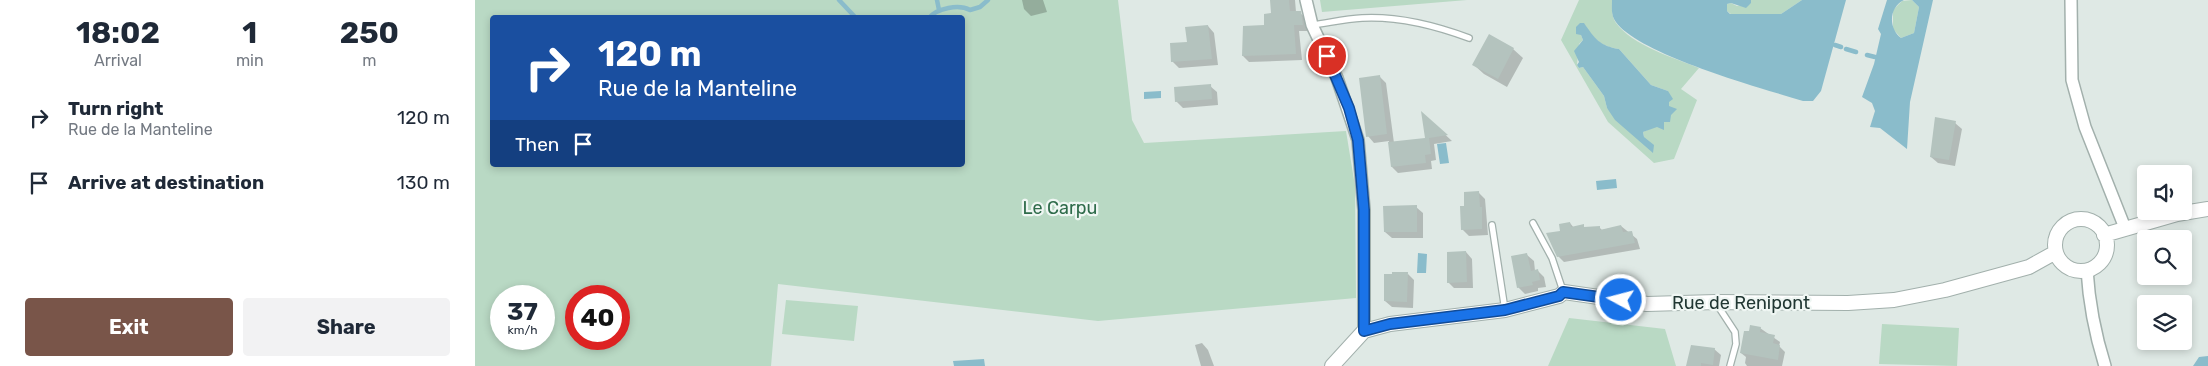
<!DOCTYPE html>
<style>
body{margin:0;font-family:Rubik,sans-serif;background:#f2f2f3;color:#1f2937;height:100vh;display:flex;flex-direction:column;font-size:19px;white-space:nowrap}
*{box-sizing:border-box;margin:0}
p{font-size:16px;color:#747a83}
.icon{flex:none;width:28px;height:28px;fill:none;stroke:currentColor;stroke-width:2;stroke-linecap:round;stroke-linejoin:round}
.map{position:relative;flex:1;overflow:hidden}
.details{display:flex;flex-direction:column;background:#fff;width:475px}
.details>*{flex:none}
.top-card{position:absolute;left:15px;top:15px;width:475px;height:152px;border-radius:5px;box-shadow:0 2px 8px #0003;background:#1a4fa0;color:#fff;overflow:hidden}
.controls{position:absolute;left:1662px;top:165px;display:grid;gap:10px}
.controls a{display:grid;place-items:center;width:55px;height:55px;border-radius:5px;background:#fff;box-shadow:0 2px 8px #0003;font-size:25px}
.speed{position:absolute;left:15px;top:285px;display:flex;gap:10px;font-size:25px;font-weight:700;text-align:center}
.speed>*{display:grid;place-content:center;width:65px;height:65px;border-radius:50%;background:#fff;box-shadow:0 2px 8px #0003;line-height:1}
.speed small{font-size:12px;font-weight:400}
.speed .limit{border:8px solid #d22;background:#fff;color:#111}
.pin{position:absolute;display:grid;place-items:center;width:42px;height:42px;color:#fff;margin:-21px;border:2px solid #fff;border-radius:50%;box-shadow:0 1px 5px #0007}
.me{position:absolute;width:55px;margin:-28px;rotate:277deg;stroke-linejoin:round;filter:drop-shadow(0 0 4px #0008)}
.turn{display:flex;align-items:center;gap:18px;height:105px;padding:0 25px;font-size:22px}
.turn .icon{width:65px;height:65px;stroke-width:2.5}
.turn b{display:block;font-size:35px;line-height:42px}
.then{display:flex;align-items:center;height:48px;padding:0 25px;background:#0003;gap:10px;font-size:19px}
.eta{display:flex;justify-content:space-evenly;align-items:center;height:85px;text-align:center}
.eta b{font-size:30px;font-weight:700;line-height:35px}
.primary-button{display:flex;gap:10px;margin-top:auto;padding:10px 25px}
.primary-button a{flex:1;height:58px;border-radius:5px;background:#795549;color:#fff;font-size:20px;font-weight:700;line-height:58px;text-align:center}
.primary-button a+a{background:#f2f2f3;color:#1f2937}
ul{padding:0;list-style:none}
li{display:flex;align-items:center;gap:15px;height:65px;padding:0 25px}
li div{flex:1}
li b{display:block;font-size:19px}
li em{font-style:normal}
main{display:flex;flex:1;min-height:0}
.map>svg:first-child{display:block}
</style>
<main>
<section class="details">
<div class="eta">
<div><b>18:02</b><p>Arrival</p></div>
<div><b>1</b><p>min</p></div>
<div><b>250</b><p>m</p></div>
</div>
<ul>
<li><svg class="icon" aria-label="right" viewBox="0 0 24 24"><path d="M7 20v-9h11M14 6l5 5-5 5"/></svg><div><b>Turn right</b><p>Rue de la Manteline</p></div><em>120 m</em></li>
<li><svg class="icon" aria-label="arrive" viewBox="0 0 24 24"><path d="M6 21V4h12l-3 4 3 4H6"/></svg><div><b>Arrive at destination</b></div><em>130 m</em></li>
</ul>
<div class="primary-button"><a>Exit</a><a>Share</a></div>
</section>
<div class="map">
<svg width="1733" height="366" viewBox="0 0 1733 366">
<rect width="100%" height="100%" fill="#dfe9e5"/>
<!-- green -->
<path fill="#b9d9c4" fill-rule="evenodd" d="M 0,0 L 643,0 L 657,120 L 669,143 L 871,131 L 880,186 L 881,298 L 623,321 L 303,284 L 296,366 L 0,366 ZM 18,18 L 488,18 L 488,165 L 18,165 ZM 26,296 L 69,296 L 69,339 L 26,339 ZM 101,296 L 144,296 L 144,339 L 101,339 Z
M 845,0 L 992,0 L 847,12 Z
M 1104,0 L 1137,0 C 1137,8 1136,15 1141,23 C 1157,45 1199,58 1224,68 L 1206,89 L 1222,100 L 1199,159 L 1179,163 L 1133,122 L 1086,40 ZM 1109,24 C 1120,40 1125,46 1144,49 L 1176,85 L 1193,91 C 1195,117 1191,123 1168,132 L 1169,137 L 1179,145 L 1132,108 L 1129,96 L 1108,67 L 1104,68 L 1102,65 L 1104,44 L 1108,40 L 1106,35 Z
M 1276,0 L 1327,0 L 1306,14 L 1257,15 L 1252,11 L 1252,4 L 1256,3 L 1262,6 L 1276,3 Z
M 1437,0 L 1444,7 L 1439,33 L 1426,38 L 1418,29 L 1418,10 L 1427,1 Z
M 311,300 L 383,306 L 379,341 L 307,334 Z
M 1094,318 L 1190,329 L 1201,366 L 1073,366 Z
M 1407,324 L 1484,328 L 1482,366 L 1404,364 Z"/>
<!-- water -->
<path fill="#8abccb" d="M 1137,0 L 1276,0 L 1276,3 L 1271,8 L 1256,3 L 1252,4 L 1252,11 L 1255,14 L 1306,14 L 1327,0 L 1371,0 L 1346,91 L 1338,101 L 1328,101 C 1289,89 1157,53 1139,19 C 1136,13 1137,6 1137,0 Z
M 1412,0 L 1429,0 C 1414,7 1413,28 1426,38 L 1439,33 L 1444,7 L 1437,0 L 1458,0 L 1435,102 L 1432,149 L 1405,128 L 1395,127 L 1400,111 L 1397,103 L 1387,97 L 1399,64 L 1406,34 L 1403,29 Z
M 1105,23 L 1109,23 C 1120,39 1125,46 1144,49 L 1176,85 L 1193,91 L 1198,99 L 1194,102 L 1194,106 L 1202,109 L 1196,115 L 1195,122 L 1189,122 L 1189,130 L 1182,127 L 1168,132 L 1169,137 L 1179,145 L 1178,153 L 1140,120 L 1132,108 L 1129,96 L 1108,67 L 1104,68 L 1102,65 L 1104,62 L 1099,51 L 1108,40 L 1106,35 L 1101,34 L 1101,27 Z
M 686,91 L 686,98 L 669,99 L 669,92 Z
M 971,143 L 974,163 L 965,164 L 962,144 Z
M 1141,179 L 1142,188 L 1122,190 L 1121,181 Z
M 943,253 L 952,254 L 951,273 L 942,273 Z
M 1733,356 L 1733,366 L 1718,366 L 1724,357 Z
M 509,359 L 510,366 L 479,366 L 478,361 Z"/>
<!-- shadow -->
<path fill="#0003" d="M 547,0 L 568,0 L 572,12 L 556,16 L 549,9 Z
M 796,0 L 820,0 L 821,12 L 825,13 L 832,19 L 834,31 L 824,31 L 827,60 L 774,62 L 768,56 L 769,28 L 791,26 L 797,14 Z
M 733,26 L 739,33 L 743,65 L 704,68 L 697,61 L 713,43 Z
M 1038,49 L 1048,58 L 1032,87 L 1009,74 L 999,65 Z
M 904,76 L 911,83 L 919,143 L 952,139 L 948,114 L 977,141 L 959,144 L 961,160 L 956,161 L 957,169 L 923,173 L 917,167 L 914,141 L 899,143 L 893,136 Z
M 735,86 L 742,92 L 743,105 L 708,108 L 701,101 Z
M 1480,123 L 1487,129 L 1480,166 L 1463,163 L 1456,157 Z
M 1004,193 L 1010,199 L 1013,235 L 994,236 L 987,229 L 990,208 Z
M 941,207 L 948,213 L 948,238 L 917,238 L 910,232 Z
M 1095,223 L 1099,228 L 1108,226 L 1111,229 L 1124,227 L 1127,230 L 1146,226 L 1162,239 L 1165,249 L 1089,262 L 1083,256 L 1086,232 Z
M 991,252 L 997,259 L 998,288 L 979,288 L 973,282 Z
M 1052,255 L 1059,261 L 1060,271 L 1063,271 L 1069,277 L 1071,287 L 1063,288 L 1063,291 L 1050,294 L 1043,287 Z
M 933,274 L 939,280 L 938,308 L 917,307 L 910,301 Z
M 1285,328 L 1305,342 L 1304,346 L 1310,352 L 1307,366 L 1272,366 L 1270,363 L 1271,357 L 1266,353 Z
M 727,343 L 733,350 L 739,366 L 726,366 L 720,345 Z
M 1239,349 L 1246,355 L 1244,366 L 1213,366 Z"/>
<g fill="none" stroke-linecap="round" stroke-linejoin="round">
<!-- stream -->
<path stroke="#8abccb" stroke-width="4.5" d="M 364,0 L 381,18
M 462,0 L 464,10
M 454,18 C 462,8 484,4 495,10 L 505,7 L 513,0
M 1360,45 L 1366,47
M 1371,49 L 1381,52
M 1392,55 L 1400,57"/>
</g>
<!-- building -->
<path fill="#b4c3be" d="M 795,0 L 814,0 L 815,11 L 826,11 L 828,25 L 819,25 L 821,54 L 767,56 L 768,26 L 789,25 L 789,14 L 796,13 Z
M 733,25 L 737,59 L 696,62 L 695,43 L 712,42 L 710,27 Z
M 1014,34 L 1039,48 L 1023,79 L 997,65 Z
M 905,75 L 912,134 L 891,137 L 884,78 Z
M 736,84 L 737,99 L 700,102 L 699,87 Z
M 946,111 L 973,135 L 954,138 L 956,154 L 950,155 L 951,163 L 916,167 L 913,142 L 950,138 Z
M 1460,117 L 1481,121 L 1474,160 L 1455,157 Z
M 1004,191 L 1005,207 L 1007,207 L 1007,229 L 986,230 L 985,206 L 989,206 L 989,192 Z
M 942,205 L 942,232 L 909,232 L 908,206 Z
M 1095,222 L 1096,227 L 1109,224 L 1109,227 L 1125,226 L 1125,230 L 1146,225 L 1148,232 L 1157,231 L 1160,243 L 1082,257 L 1071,233 L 1085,231 L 1084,224 Z
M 991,251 L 992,282 L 972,283 L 972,252 Z
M 1052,253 L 1056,271 L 1063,269 L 1065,280 L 1057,282 L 1058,285 L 1042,288 L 1036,256 Z
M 917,272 L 933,272 L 932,302 L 909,301 L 909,274 L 917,274 Z
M 1275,325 L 1286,327 L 1285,332 L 1300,335 L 1298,343 L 1305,345 L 1303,360 L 1265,353 L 1269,331 L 1274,331 Z
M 1216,345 L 1240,348 L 1238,365 L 1226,363 L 1226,366 L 1211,366 Z"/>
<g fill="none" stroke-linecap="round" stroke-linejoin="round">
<defs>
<path id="service" d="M 837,25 C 853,23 870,19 887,18 C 924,16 959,25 994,38
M 1058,223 L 1077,258 L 1088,291
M 1017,225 L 1030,310
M 1241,303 L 1260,332 L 1261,344 L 1255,366"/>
<path id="minor" d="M 831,0 L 837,25 L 862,78 L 883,140 L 889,210 L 889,331
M 1596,0 L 1597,80 L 1610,127 L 1650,228
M 1612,270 C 1614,303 1620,334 1630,366"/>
<path id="tertiary" d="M1580 245a26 26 0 1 1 52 0a26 26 0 1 1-52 0Z
M 1629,235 L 1702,214 L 1733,209
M 857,366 L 889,331 L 915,324 L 1030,310 L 1084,296 L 1089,292 L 1172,304 L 1241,302 L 1373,303 L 1419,300 L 1470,290 L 1554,267 L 1581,252"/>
</defs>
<!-- service casing -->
<use href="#service" stroke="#a2b0ac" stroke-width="8"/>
<!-- minor casing -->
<use href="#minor" stroke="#a2b0ac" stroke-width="14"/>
<!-- tertiary casing -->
<use href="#tertiary" stroke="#a2b0ac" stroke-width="16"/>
<!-- service -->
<use href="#service" stroke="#fff" stroke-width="5.5"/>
<!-- minor -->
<use href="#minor" stroke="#fff" stroke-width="11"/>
<!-- tertiary -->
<use href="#tertiary" stroke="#fff" stroke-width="14"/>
</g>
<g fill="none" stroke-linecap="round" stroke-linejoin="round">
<defs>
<path id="route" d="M 852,56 L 874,108 L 883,140 L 889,210 L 889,331 L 915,324 L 1030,310 L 1084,296 L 1088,292 L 1146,300"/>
</defs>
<!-- route casing -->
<use href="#route" stroke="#114b97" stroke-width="12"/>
<!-- route -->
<use href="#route" stroke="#1a73e8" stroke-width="9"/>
</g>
<g text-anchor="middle" stroke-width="4.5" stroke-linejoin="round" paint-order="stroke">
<!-- park labels -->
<g font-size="18" fill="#2e6b4a" stroke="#eff6f3">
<text x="585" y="214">Le Carpu</text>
</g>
<!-- street labels -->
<g font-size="18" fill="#213733" stroke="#eff6f3">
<text x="1266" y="309">Rue de Renipont</text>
</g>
</g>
</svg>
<div class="controls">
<a><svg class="icon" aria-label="sound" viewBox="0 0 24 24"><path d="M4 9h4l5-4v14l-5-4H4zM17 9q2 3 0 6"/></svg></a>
<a><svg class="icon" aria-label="search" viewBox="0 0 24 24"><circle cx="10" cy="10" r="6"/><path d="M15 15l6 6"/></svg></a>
<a><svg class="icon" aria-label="layers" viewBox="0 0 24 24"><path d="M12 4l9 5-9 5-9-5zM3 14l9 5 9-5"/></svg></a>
</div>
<div class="speed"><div>37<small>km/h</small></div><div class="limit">40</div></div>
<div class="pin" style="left:852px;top:56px;background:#d93025"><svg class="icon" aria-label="arrive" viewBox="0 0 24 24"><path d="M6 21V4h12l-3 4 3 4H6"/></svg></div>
<svg class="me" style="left:1146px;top:300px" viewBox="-20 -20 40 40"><circle r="17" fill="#1a73e8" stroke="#fff" stroke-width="3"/><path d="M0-11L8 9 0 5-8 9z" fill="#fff"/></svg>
<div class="top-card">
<div class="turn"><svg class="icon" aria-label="right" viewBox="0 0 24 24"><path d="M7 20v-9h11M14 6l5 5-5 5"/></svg><div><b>120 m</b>Rue de la Manteline</div></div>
<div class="then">Then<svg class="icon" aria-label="arrive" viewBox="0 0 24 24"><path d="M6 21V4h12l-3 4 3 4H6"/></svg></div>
</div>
</div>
</main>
